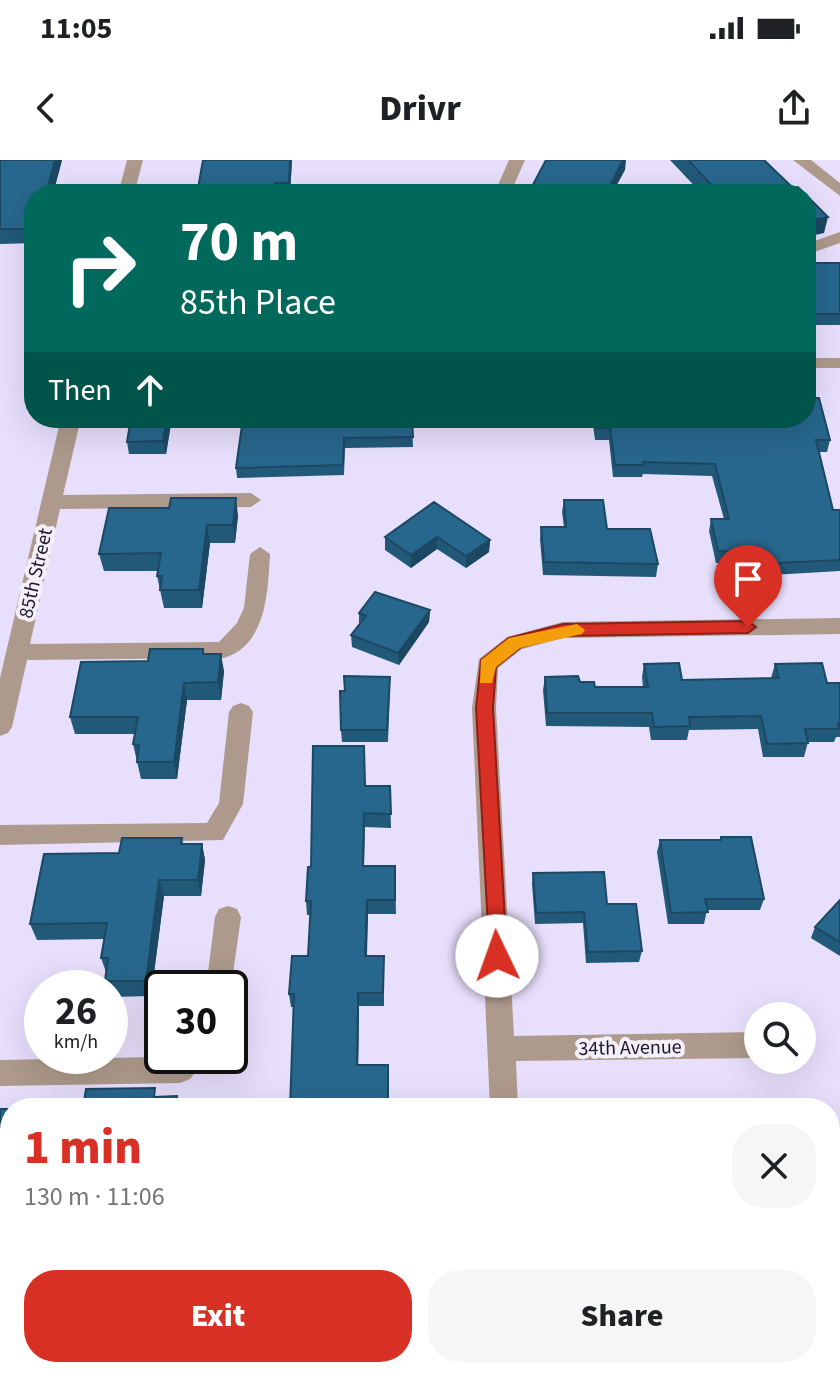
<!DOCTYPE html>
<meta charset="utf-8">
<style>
body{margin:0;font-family:"Source Sans 3",sans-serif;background:#f6f6f6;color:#202124;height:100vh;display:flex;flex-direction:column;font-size:30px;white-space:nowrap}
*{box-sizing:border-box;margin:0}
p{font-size:26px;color:#757577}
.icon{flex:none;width:44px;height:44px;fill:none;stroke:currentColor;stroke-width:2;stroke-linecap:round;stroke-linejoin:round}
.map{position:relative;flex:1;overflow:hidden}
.panel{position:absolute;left:0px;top:938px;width:840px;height:280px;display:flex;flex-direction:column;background:#fff;border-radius:32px 32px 0 0;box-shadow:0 8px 32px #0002}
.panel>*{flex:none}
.top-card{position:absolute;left:24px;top:24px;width:792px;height:244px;border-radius:32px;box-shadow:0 8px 32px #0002;background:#00695c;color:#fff;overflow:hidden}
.fabs{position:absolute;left:744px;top:842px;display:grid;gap:16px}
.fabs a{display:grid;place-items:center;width:72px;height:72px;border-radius:50%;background:#fff;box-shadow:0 8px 32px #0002;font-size:40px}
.speed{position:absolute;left:24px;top:810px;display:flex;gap:16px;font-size:40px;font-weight:700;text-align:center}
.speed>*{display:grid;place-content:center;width:104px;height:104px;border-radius:50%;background:#fff;box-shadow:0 8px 32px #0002;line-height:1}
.speed small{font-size:20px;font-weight:400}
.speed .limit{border:4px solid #111;border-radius:12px;background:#fff;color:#111}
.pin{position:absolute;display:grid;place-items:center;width:68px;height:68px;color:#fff;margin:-82px -34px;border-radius:50% 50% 50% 0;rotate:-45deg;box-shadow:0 0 8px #0007}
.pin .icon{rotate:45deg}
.me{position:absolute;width:88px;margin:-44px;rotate:357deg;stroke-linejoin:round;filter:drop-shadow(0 0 6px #0008)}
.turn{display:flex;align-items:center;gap:28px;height:168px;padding:0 24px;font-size:36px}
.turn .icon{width:104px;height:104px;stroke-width:2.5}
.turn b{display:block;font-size:56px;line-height:68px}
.then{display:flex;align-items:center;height:76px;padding:0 24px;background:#0003;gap:16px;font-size:30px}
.round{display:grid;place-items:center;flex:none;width:84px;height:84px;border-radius:32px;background:#f6f6f6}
.head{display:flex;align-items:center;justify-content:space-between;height:136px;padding:0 24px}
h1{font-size:48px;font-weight:800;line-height:60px;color:#d93025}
.button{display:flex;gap:16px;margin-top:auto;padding:16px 24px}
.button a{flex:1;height:92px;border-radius:32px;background:#d93025;color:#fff;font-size:32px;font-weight:800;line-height:92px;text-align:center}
.button a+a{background:#f6f6f6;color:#202124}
.status{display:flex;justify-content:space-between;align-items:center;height:56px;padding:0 40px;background:#fff;direction:ltr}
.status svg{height:22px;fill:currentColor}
header{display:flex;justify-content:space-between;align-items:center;height:104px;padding:0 24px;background:#fff;font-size:36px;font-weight:800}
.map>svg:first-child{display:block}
</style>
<div class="status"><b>11:05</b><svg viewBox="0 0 49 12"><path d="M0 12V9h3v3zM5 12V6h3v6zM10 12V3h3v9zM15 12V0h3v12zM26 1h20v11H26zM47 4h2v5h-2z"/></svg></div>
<header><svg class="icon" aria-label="back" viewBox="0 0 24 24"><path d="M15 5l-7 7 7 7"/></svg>Drivr<svg class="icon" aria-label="share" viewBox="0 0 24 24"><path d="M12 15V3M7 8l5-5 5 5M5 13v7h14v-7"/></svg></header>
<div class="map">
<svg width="840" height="1218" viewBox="0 0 840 1218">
<rect width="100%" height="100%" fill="#e7dffc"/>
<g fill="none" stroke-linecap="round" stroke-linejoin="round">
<!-- minor -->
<path fill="#ad9a8c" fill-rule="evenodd" d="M 127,0 L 143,0 L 134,34 L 118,34 Z
M 509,0 L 525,0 L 510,34 L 494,34 Z
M 793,0 L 811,0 L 840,23 L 840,36 Z
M 840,72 L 840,83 L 806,95 L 806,84 Z
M 806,198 L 840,198 L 840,208 L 806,208 Z
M 61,258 L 81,258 L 63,335 L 251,333 L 261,340 L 251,347 L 60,349 L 30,484 L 219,482 L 237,463 L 244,448 L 250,394 L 260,387 L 270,394 C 268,430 267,485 224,498 L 27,500 L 12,567 L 8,573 L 0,576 L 0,518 Z
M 840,458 L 840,474 L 563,478 L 522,489 L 498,508 L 496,548 L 514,876 L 758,872 L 758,898 L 516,901 L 518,948 L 490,948 L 472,548 L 479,499 L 507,477 L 563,462 Z
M 241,543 L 249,546 L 253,552 L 243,644 L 223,680 L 0,685 L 0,665 L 207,663 L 219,643 L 229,552 L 233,546 Z
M 228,746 L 237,749 L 241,757 L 230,835 L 230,828 L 206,828 L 215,757 L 219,749 Z
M 208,896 L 190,919 L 180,923 L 0,926 L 0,900 Z
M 10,1196 L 10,1208 L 164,1208 L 160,1218 L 0,1218 L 0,1197 Z
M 501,1208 L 533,1208 L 534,1218 L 502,1218 Z"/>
</g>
<!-- wall -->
<path fill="#225979" d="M 0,0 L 62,0 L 53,34 L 34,34 L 34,83 L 0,84 Z
M 292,0 L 290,34 L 197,34 Z
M 670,0 L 764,0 L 793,28 L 805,34 L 702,34 Z
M 806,103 L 840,103 L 840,165 L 806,165 Z
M 131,258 L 172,258 L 166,294 L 129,294 L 127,282 Z
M 412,258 L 413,287 L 345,288 L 344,315 L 237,318 L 236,308 Z
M 592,258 L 806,258 L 830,280 L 827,292 L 819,292 L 833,350 L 840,350 L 840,411 L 752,416 L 749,403 L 716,403 L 709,371 L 711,359 L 724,359 L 712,316 L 643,314 L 642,317 L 613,317 L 609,280 L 595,280 Z
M 564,340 L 658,404 L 656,417 L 543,415 L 540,379 L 541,367 L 564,367 L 562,352 Z
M 434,342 L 490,380 L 489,392 L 466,408 L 437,389 L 411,408 L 385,390 L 385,377 Z
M 238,355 L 235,383 L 210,383 L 202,448 L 164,448 L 157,416 L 158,411 L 104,411 L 99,394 Z
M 430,450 L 429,462 L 399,505 L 352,487 L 351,475 L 359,464 L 359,453 Z
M 204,494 L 224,511 L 221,540 L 187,540 L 177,619 L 141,619 L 133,584 L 135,574 L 75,574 L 70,557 L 148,501 Z
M 644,504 L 682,520 L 771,518 L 775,504 L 827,523 L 840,523 L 840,577 L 836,577 L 834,582 L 808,582 L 804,597 L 763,597 L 758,569 L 689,570 L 687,580 L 651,580 L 649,567 L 546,566 L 543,530 L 545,517 L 580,522 L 595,527 L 643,527 L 642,517 Z
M 390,529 L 388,582 L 342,582 L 341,570 L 345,531 Z
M 365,626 L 390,626 L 391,668 L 365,667 L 364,706 L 395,706 L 396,754 L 368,754 L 367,796 L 384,796 L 384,846 L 359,846 L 358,905 L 388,948 L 294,847 L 291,847 L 289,834 L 308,796 L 310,755 L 307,755 L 306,741 L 311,707 Z
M 721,677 L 764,739 L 760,750 L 707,750 L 704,764 L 668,764 L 657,692 L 660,680 L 720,680 Z
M 182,678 L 183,684 L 202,684 L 205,700 L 201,736 L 164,736 L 151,836 L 110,837 L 110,828 L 107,828 L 105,821 L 106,812 L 101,798 L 104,779 L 37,780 L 30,764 L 119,693 Z
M 533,713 L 607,744 L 642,791 L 639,802 L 586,803 L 583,763 L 535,764 L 532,724 Z
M 840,740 L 840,796 L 811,778 L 815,767 Z
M 0,949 L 10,949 L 10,1054 L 0,1054 Z
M 314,1208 L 383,1208 L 383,1211 L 363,1212 L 363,1218 L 314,1218 Z"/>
<!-- shaded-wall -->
<path fill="#1c4863" d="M 55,0 L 62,0 L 53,34 L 46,34 Z
M 290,0 L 292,0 L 290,34 L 289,23 Z
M 623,0 L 626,0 L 625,10 L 612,34 L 606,34 Z
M 828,57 L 824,73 L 806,77 L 806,61 Z
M 167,258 L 172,258 L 166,294 L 163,281 Z
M 236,338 L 238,355 L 235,383 L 233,365 Z
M 207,365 L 210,383 L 202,448 L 199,430 Z
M 437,377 L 437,389 L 411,408 L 411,395 Z
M 490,380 L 489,392 L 466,408 L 466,396 Z
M 430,450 L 429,462 L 399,505 L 398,493 Z
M 221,494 L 224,511 L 221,540 L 218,522 Z
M 184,523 L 187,540 L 177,619 L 174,602 Z
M 202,684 L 205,700 L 201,736 L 198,720 Z
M 159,720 L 164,736 L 151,836 L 146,821 Z
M 367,740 L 368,754 L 366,809 L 365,796 Z
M 358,833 L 359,846 L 358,917 L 357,905 Z
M 177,936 L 181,948 L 176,948 Z
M 840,1091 L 840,1100 L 830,1104 L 830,1094 Z"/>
<!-- building -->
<path fill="#28678d" stroke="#1c4863" stroke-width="2" d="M 0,0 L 55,0 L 46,34 L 34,34 L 34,69 L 0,69 Z
M 203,0 L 290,0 L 289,23 L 275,23 L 273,34 L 197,34 Z
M 546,0 L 623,0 L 606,34 L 528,34 Z
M 688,0 L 764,0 L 793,28 L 798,27 L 805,34 L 720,34 Z
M 806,35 L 828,57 L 806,61 Z
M 806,103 L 840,103 L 840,154 L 806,154 Z
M 806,238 L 819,238 L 830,280 L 816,280 L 833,350 L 840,350 L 840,400 L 755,404 L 752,391 L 718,391 L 711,359 L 729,359 L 715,304 L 643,302 L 644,305 L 615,305 L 610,268 L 596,268 L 595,258 L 806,258 Z
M 131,258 L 167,258 L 163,281 L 127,282 Z
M 243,258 L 412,258 L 413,277 L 344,278 L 343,305 L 236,308 Z
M 171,338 L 236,338 L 233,365 L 207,365 L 199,430 L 160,430 L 162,416 L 157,416 L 161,393 L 99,394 L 109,348 L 169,348 Z
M 564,340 L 603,340 L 607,369 L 650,369 L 658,404 L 544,402 L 541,367 L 566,367 Z
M 434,342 L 490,380 L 466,396 L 437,377 L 411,395 L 385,377 Z
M 375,432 L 430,450 L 398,493 L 351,475 L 366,456 L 359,453 Z
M 150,489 L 203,489 L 203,494 L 221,494 L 218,522 L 184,523 L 174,602 L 137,602 L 139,585 L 133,584 L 138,557 L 70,557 L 81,502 L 148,501 Z
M 679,503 L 682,520 L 779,518 L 775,504 L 822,503 L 827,523 L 840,523 L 840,563 L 838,563 L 839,569 L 805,569 L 808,583 L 767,584 L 761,556 L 689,557 L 690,566 L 654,567 L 652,553 L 547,553 L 545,517 L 578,516 L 580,522 L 594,522 L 595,527 L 648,527 L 644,504 Z
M 344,516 L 390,517 L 387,570 L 341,570 L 340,531 L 345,531 Z
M 313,586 L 364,586 L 365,626 L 390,626 L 391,654 L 364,653 L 363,706 L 395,706 L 395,740 L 367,740 L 365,796 L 384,796 L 383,833 L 358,833 L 357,905 L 388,905 L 388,948 L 290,948 L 294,834 L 289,834 L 292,796 L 308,796 L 311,741 L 306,741 L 308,707 L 311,707 Z
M 721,677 L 751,677 L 764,739 L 705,739 L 708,752 L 671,753 L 660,680 L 721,680 Z
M 122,678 L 182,678 L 181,684 L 202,684 L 198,720 L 159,720 L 146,821 L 105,821 L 108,798 L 101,798 L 107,763 L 30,764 L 44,694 L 119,693 Z
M 604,712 L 607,744 L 636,744 L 642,791 L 588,792 L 584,752 L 536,753 L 533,713 Z
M 840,740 L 840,782 L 815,767 Z
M 155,928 L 154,937 L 177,936 L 176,948 L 83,948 L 86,929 Z
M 0,949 L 10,949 L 10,1041 L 0,1041 Z
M 832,1032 L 840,1043 L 840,1091 L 830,1094 L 830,1033 Z
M 314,1208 L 362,1208 L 362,1218 L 314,1218 Z"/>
<!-- route -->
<path fill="#d93025" stroke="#8d1f18" stroke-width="2" d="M 748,461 L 756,467 L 748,473 L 563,476 L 521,487 L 496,507 L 493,548 L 507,796 L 504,803 L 490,803 L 476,548 L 481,500 L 509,478 L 563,464 Z"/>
<!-- slow -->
<path fill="#f59e0b" d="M 577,464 L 585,470 L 582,474 L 520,488 L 496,507 L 492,523 L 480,523 L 481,500 L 509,478 Z"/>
<g text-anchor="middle" stroke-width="8" stroke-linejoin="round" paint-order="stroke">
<!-- street labels -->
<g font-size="20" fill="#1e182a" stroke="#f3f0fa">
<text transform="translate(35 413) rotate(-77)" y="7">85th Street</text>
<text transform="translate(630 887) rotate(-1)" y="7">34th Avenue</text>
</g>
</g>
</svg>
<div class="fabs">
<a><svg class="icon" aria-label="search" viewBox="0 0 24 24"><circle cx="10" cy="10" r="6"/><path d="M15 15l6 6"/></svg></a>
</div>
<div class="speed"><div>26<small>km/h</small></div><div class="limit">30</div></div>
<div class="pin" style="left:748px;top:467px;background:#d93025"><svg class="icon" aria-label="arrive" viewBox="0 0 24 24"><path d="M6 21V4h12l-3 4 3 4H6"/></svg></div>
<svg class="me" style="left:497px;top:796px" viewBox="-20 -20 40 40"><circle r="19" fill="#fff"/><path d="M0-13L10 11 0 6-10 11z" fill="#d93025"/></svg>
<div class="top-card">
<div class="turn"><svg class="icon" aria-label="right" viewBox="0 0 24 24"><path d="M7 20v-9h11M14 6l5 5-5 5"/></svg><div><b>70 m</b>85th Place</div></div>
<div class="then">Then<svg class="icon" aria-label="ahead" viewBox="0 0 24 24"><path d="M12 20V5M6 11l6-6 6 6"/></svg></div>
</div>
<section class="panel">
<div class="head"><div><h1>1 min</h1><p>130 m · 11:06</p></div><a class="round"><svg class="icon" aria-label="close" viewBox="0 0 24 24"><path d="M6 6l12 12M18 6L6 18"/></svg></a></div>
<div class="button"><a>Exit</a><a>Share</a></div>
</section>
</div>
